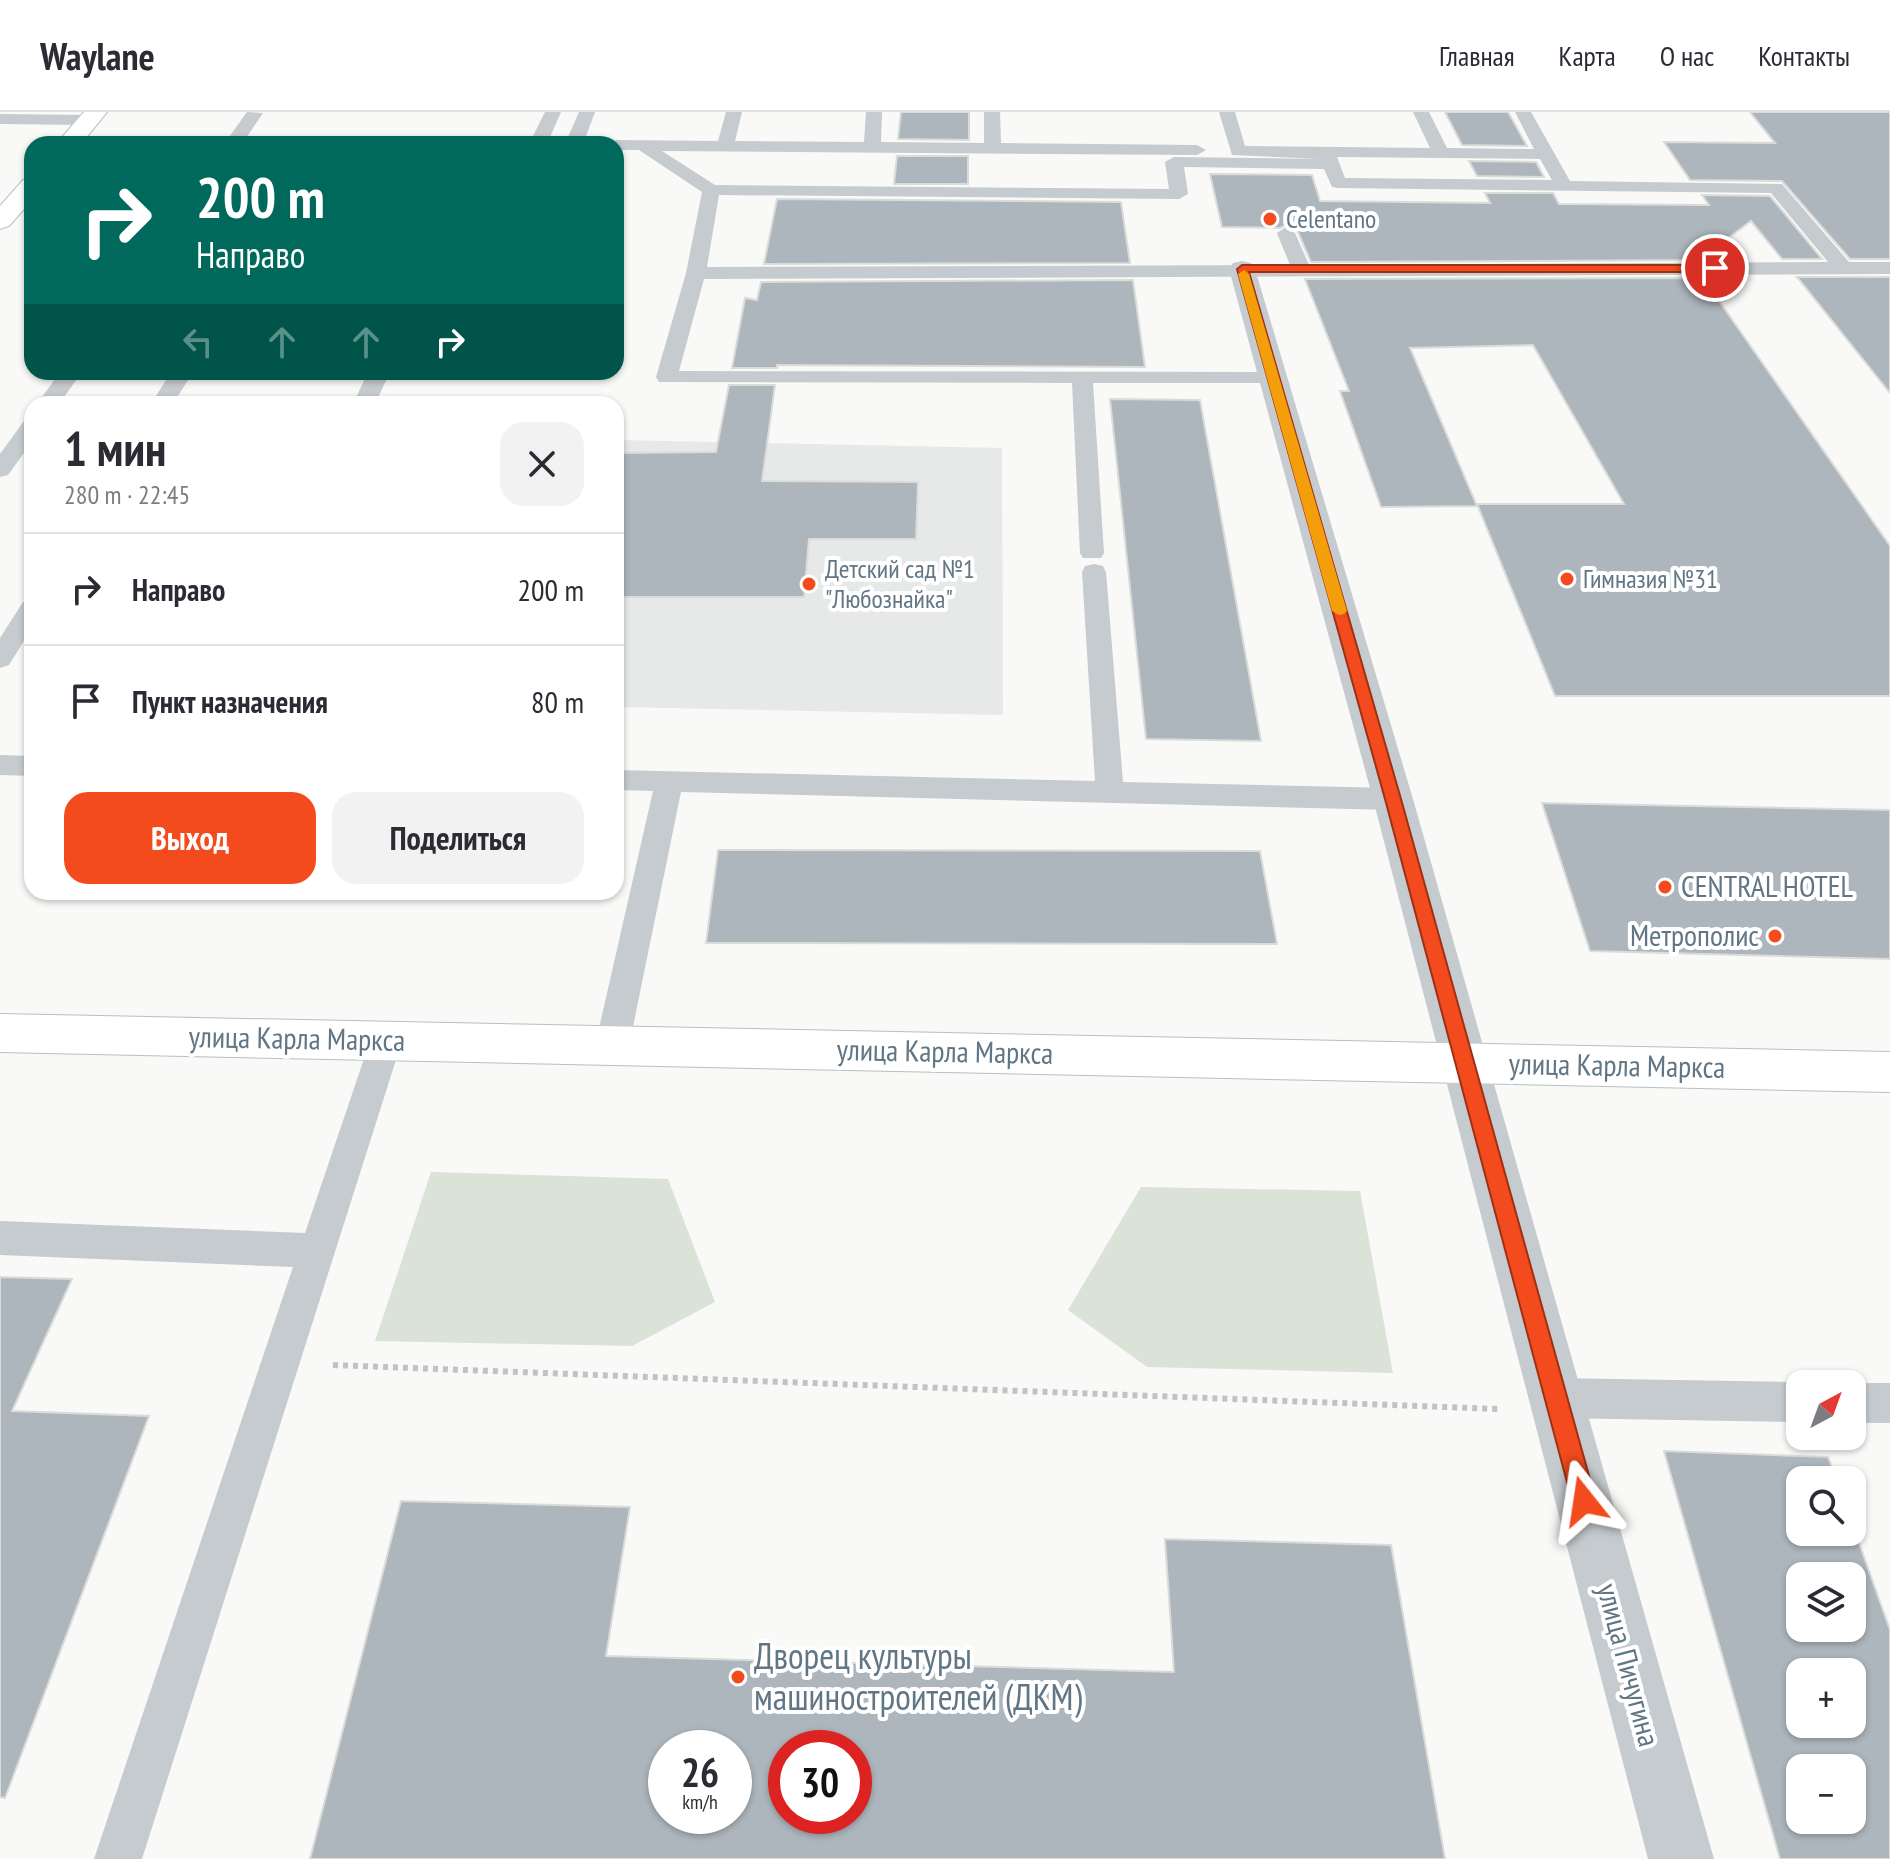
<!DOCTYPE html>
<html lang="ru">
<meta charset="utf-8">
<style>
body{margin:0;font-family:"PT Sans Narrow",sans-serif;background:#f2f2f3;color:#2b2b33;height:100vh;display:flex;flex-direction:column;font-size:30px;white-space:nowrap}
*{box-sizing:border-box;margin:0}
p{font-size:26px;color:#7c7c81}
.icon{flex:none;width:44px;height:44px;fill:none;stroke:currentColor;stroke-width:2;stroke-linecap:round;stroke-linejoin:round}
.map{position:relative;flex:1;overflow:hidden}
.side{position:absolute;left:24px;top:284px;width:600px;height:504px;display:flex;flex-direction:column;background:#fff;border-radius:24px;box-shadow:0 2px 6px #0004}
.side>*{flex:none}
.top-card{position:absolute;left:24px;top:24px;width:600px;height:244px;border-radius:24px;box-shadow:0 2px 6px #0004;background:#00695c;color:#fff;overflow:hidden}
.needle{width:52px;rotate:41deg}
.fabs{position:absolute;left:1786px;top:1258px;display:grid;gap:16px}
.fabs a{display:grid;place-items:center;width:80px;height:80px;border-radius:16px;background:#fff;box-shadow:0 2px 6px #0004;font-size:40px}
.speed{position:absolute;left:648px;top:1618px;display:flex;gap:16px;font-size:40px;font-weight:700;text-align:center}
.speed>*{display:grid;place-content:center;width:104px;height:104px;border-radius:50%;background:#fff;box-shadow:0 2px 6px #0004;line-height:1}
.speed small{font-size:20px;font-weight:400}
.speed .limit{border:12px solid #d22;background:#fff;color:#111}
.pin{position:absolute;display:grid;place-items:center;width:68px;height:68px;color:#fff;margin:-34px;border:4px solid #fff;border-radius:50%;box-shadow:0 2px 8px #0007}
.me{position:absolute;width:88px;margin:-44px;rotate:345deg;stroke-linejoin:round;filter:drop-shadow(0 0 6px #0008)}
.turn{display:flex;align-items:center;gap:28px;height:168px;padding:0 40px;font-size:36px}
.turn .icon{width:104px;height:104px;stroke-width:2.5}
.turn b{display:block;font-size:56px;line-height:68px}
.lanes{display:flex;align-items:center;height:76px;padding:0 40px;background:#0003;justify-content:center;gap:40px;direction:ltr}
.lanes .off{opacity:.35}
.round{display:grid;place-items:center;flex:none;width:84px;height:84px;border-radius:24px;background:#f2f2f3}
.head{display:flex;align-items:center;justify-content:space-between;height:136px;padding:0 40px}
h1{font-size:48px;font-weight:700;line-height:60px}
.primary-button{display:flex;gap:16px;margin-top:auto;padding:16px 40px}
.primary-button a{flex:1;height:92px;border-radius:24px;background:#f34b1d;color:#fff;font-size:32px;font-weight:700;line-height:92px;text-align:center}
.primary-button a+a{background:#f2f2f3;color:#2b2b33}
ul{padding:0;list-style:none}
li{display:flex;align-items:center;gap:24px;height:112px;padding:0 40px;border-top:2px solid #e1e1e2}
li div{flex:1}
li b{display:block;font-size:30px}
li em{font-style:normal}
header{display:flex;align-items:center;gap:48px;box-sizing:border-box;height:112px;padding:0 40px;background:#fff;border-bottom:2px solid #e1e1e2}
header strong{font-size:38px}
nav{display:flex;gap:44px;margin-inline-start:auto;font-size:28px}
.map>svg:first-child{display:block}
</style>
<header>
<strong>Waylane</strong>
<nav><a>Главная</a><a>Карта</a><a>О нас</a><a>Контакты</a></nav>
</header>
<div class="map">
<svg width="1890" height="1747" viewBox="0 0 1890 1747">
<rect width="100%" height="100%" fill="#f9f9f7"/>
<!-- built -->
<path fill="#e7e8e8" d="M 616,328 L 1002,336 L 1003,603 L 616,595 Z"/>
<!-- green -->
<path fill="#dbe2d7" d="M 431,1060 L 668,1067 L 715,1190 L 632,1234 L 375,1229 Z
M 1141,1075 L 1360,1079 L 1393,1261 L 1147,1255 L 1068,1198 Z"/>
<!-- building -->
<path fill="#acb6bc" stroke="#dbdbd9" stroke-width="2" fill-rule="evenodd" d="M 901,0 L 969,0 L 969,28 L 898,27 Z
M 1445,0 L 1508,0 L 1527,34 L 1462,33 Z
M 1750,0 L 1890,0 L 1890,147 L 1850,147 L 1782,69 L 1690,68 L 1664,30 L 1775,31 Z
M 897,44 L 968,44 L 968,72 L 894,72 Z
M 1469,49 L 1536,50 L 1544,65 L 1477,64 Z
M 1210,62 L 1312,63 L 1320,89 L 1490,91 L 1485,81 L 1553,81 L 1559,92 L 1709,93 L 1702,83 L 1770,84 L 1822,147 L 1782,147 L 1751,109 L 1699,148 L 1311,150 L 1298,120 L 1288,112 L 1280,116 L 1222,115 Z
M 777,87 L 1121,90 L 1130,151 L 764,152 Z
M 1797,165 L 1890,165 L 1890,281 Z
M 1703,166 L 1890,434 L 1890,584 L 1555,584 L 1477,392 L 1624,392 L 1533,233 L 1410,236 L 1477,394 L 1381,395 L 1340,279 L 1349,279 L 1305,167 Z
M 1133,168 L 1145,255 L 777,253 L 777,256 L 732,256 L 745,186 L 757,188 L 761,170 Z
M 729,273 L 775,273 L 762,369 L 918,370 L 916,427 L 809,427 L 804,485 L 616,485 L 616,341 L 716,340 Z
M 1110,287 L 1200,288 L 1261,629 L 1146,627 Z
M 1542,691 L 1890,698 L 1890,847 L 1590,839 Z
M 718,738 L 1260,739 L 1277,832 L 706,831 Z
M 0,1165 L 72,1167 L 12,1299 L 149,1304 L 5,1686 L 0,1685 Z
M 1664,1339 L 1828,1345 L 1837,1368 L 1800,1368 L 1800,1420 L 1852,1420 L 1852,1411 L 1890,1518 L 1890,1747 L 1780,1747 ZM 1800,1464 L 1852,1464 L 1852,1516 L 1800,1516 ZM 1800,1560 L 1852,1560 L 1852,1612 L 1800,1612 ZM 1800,1656 L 1852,1656 L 1852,1708 L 1800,1708 Z
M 401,1389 L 630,1395 L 606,1544 L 1174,1560 L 1165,1427 L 1391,1433 L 1445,1747 L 310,1747 ZM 666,1636 L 734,1636 L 734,1704 L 666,1704 ZM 786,1636 L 854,1636 L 854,1704 L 786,1704 Z"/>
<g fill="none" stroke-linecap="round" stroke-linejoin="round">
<defs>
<path id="secondary" d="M 84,0 L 107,0 L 81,32 L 56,32 Z
M 32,66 L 32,88 L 9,114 L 0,117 L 0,94 L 23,68 Z
M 0,902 L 1890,940 L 1890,980 L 0,940 Z"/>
</defs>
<!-- secondary casing -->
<use href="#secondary" stroke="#b8bfc3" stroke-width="2"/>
<!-- path -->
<path stroke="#c0c3c5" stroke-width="6" stroke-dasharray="5 5" stroke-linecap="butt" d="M 333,1253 L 1498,1297"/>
<!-- lane -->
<path fill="#c6cbcf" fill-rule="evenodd" d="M 247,0 L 263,1 L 242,32 L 224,32 Z
M 545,0 L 561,0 L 547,32 L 529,32 Z
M 579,0 L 595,0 L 583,32 L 565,32 Z
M 726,0 L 742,0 L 735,29 L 864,30 L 866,0 L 882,0 L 881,30 L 984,31 L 984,0 L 1000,0 L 1001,31 L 1197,33 L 1206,38 L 1197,43 L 662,39 L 715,73 L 1169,77 L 1165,50 L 1174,45 L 1320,47 L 1232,43 L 1219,0 L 1235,0 L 1245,34 L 1430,36 L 1413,0 L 1429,0 L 1447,36 L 1534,37 L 1515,0 L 1531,0 L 1570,69 L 1782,72 L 1849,150 L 1890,150 L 1890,162 L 704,167 L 679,259 L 1281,260 L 1284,265 L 1273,271 L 1093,271 L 1104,441 L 1101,446 L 1083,446 L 1080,441 L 1072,271 L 659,270 L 656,265 L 686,161 L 702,80 L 639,38 L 616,38 L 616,32 L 608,32 L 616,28 L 718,29 ZM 1337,45 L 1540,47 L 1552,68 L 1345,66 ZM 1184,55 L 1324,57 L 1332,75 L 1338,76 L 1771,81 L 1828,150 L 1309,153 L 1295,121 L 1286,115 L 1277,121 L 1290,153 L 707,155 L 719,83 L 1179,87 L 1188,82 Z
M 0,2 L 89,3 L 97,8 L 89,13 L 0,12 Z
M 60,260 L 82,260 L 59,292 L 37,292 Z
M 171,260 L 193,260 L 173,292 L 151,292 Z
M 368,260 L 390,260 L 375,292 L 353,292 Z
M 32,307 L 32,330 L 8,363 L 0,365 L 0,342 L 24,309 Z
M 1094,452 L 1103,454 L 1106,460 L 1123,670 L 1393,676 L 1403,680 L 1407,687 L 1403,694 L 1393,698 L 681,680 L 629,934 L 624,944 L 612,948 L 600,944 L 595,934 L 653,679 L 616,678 L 616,658 L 1095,669 L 1082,460 L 1085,454 Z
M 32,488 L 32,516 L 9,553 L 0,556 L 0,526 L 23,490 Z
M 0,643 L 32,644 L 32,664 L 0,663 Z
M 386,915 L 398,919 L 402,929 L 142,1747 L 94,1747 L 293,1155 L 0,1143 L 0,1109 L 305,1121 L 370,929 L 374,919 Z
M 1556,1266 L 1800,1270 L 1804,1272 L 1800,1272 L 1800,1310 L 1556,1306 L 1542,1300 L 1536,1286 L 1542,1272 Z
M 1852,1271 L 1890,1271 L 1890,1311 L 1852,1311 Z"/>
<!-- street -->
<path fill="#c6cbcf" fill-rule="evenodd" d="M 1242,149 L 1251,151 L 1255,157 L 1413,687 L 1714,1747 L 1648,1747 L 1373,687 L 1229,157 L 1233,151 Z"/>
<!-- secondary -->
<use href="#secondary" fill="#fff" fill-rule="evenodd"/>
</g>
<!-- route -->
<path fill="#f34b1d" stroke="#9e3113" stroke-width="2" d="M 1242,153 L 1715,153 L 1721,156 L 1715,160 L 1249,160 L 1401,687 L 1596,1389 L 1592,1397 L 1584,1400 L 1576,1397 L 1572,1389 L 1385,687 L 1237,157 Z"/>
<!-- slow -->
<path fill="#f59e0b" d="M 1244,158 L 1249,162 L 1347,499 L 1344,502 L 1339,503 L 1332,499 L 1238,162 Z"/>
<!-- markers -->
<g fill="#f34b1d" stroke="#fff" stroke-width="3">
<circle cx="1270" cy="107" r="8"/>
<circle cx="1567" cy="467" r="8"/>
<circle cx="809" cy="472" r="8"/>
<circle cx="1665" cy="775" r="8"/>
<circle cx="1775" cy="824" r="8"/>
<circle cx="738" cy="1565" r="8"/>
</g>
<g text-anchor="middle" stroke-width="8" stroke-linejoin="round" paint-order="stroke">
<!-- far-poi labels -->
<g font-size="26" fill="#617684" stroke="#fff" text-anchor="start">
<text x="1286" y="116">Celentano</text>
<text x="825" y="466">Детский cад №1<tspan x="825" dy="30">"Любознайка"</tspan></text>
<text x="1583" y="476">Гимназия №31</text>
</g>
<!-- poi labels -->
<g font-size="30" fill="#617684" stroke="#fff" text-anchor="start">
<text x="1681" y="785">СENTRAL HOTEL</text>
<text x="1759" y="834" text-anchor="end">Метрополис</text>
</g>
<!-- street labels -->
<g font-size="30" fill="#617684" stroke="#fff">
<text transform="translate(297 927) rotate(1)" y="10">улица Карла Маркса</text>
<text transform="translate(945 940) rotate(1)" y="10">улица Карла Маркса</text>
<text transform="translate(1617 954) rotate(1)" y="10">улица Карла Маркса</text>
<text transform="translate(1628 1553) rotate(75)" y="10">улица Пичугина</text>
</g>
<!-- near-poi labels -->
<g font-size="36" fill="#617684" stroke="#fff" text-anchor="start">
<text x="754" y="1557">Дворец культуры<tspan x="754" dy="41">машиностроителей (ДКМ)</tspan></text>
</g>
</g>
</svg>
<div class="fabs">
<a><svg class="needle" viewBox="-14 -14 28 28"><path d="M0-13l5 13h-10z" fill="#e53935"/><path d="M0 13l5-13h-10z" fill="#7c7c81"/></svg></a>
<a><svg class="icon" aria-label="search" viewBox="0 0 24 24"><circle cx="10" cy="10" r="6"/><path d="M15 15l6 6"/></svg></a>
<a><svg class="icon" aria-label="layers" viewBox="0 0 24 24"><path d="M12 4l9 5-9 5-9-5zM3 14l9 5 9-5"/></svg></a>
<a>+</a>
<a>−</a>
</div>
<div class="speed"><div>26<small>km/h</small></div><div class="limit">30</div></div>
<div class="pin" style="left:1715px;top:156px;background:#d93025"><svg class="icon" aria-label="arrive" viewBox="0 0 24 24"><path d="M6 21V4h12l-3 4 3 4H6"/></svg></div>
<svg class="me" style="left:1584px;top:1389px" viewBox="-20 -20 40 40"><path d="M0-17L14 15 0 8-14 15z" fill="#f34b1d" stroke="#fff" stroke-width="4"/></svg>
<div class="top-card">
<div class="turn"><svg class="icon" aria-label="right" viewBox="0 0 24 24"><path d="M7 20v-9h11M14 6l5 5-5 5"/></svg><div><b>200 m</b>Направо</div></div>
<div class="lanes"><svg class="icon off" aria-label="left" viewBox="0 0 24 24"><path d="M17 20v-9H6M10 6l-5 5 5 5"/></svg><svg class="icon off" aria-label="ahead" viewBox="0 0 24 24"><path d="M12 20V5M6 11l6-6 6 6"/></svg><svg class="icon off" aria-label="ahead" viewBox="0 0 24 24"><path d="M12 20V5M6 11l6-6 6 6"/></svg><svg class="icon" aria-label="right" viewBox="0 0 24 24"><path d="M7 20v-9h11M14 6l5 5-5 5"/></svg></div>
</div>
<section class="side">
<div class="head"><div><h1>1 мин</h1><p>280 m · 22:45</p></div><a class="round"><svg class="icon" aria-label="close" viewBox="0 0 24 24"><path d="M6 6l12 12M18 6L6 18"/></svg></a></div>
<ul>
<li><svg class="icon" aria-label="right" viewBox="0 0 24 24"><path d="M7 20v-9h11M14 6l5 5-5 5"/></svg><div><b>Направо</b></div><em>200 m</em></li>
<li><svg class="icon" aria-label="arrive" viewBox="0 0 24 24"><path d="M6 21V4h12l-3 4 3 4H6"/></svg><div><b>Пункт назначения</b></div><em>80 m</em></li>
</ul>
<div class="primary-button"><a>Выход</a><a>Поделиться</a></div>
</section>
</div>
